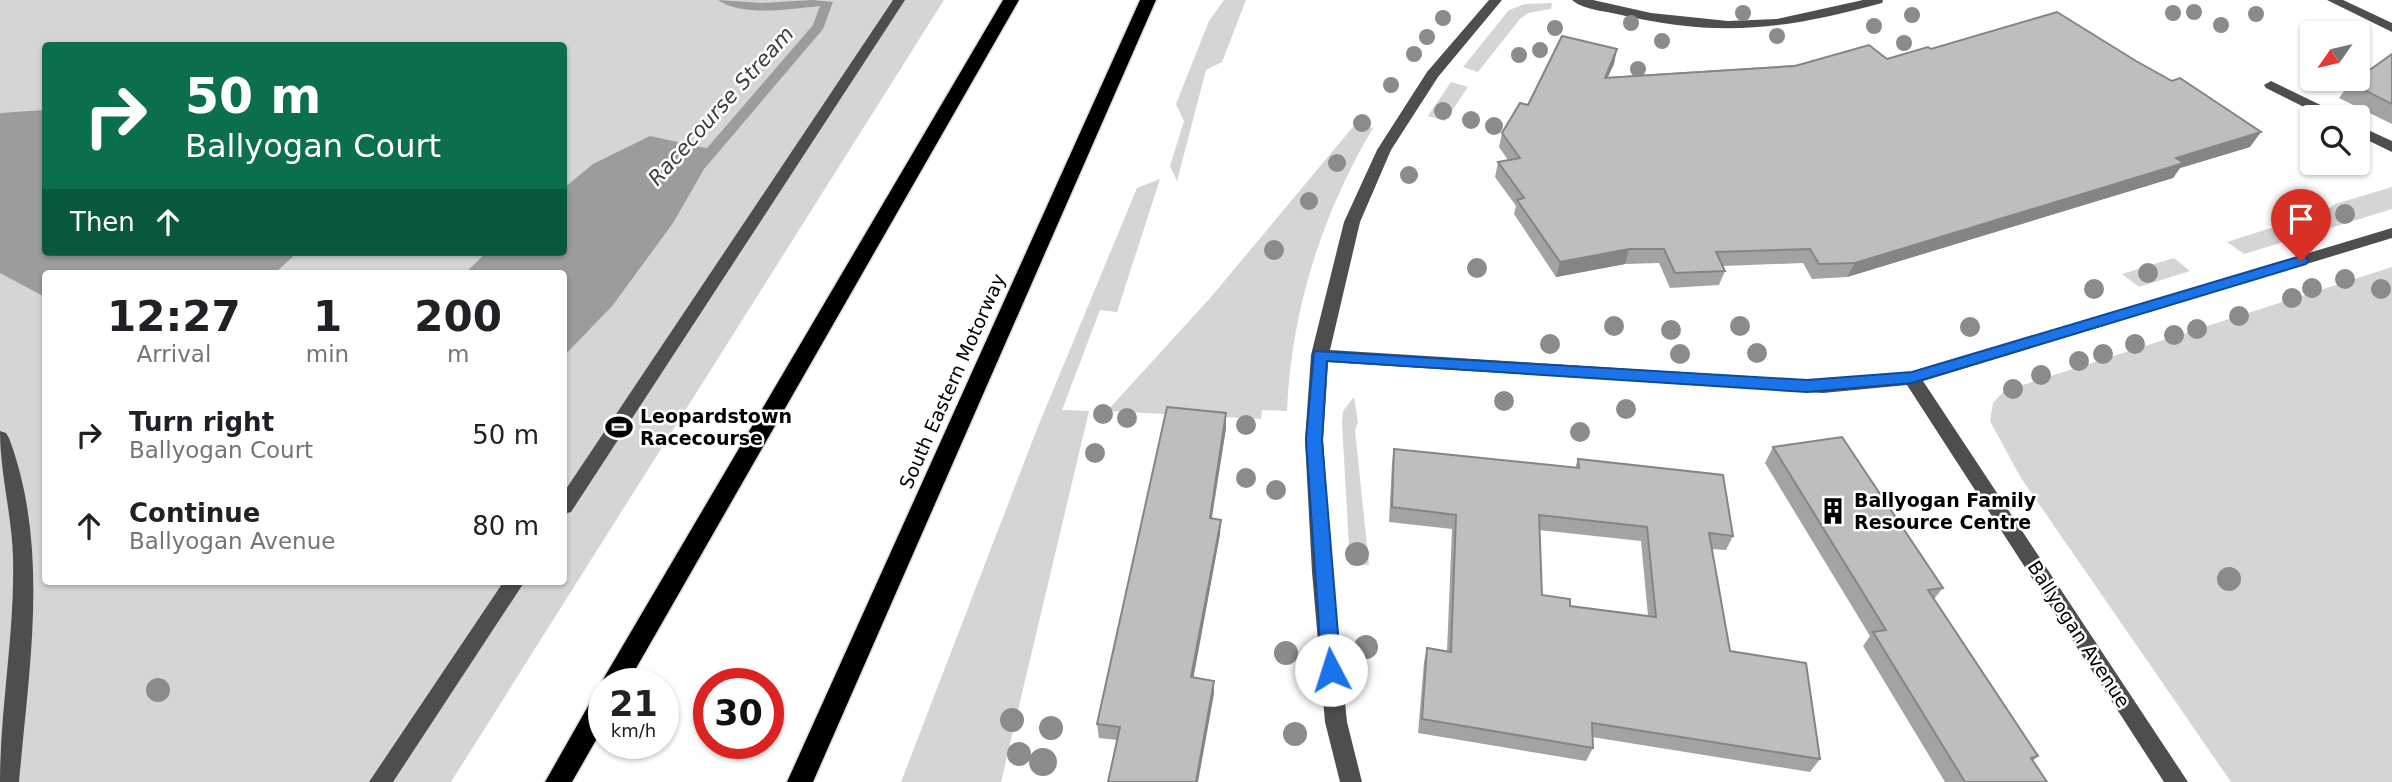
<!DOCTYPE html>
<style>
body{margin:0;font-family:"DejaVu Sans",sans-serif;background:#f2f2f2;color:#202124;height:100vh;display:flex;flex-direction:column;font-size:26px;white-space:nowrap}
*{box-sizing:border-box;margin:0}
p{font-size:23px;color:#757577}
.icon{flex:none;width:38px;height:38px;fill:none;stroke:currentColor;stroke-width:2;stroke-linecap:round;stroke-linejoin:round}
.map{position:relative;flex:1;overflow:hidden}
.details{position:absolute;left:42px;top:270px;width:525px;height:315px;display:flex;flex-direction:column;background:#fff;border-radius:7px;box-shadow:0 2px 5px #0004}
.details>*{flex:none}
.guide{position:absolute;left:42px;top:42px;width:525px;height:214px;border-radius:7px;box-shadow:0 2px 5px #0004;background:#0b6e4f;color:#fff;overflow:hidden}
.needle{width:46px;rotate:236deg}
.tools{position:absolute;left:2300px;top:21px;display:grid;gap:14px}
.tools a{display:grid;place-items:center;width:70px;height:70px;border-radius:7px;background:#fff;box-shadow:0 2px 5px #0004;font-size:35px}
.speed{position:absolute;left:588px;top:668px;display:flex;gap:14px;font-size:35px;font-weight:700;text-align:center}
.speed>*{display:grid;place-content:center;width:91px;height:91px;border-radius:50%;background:#fff;box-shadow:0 2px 5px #0004;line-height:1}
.speed small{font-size:18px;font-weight:400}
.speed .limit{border:10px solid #d22;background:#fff;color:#111}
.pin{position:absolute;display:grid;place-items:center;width:60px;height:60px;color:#fff;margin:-72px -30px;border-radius:50% 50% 50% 0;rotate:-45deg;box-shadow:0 0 7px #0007}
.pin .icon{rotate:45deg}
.me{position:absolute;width:77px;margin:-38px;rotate:355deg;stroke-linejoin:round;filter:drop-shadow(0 0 5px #0008)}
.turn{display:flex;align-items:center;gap:24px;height:147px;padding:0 28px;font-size:32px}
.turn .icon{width:91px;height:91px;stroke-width:2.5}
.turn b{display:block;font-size:49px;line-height:60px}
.then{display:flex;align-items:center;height:66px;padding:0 28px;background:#0003;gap:14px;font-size:26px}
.eta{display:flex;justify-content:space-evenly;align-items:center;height:119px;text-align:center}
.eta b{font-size:42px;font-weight:800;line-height:49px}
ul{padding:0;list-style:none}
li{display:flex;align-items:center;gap:21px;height:91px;padding:0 28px}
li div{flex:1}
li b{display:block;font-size:26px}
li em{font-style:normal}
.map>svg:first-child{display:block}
</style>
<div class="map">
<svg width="2392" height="782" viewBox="0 0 2392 782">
<rect width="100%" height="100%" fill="#fff"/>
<!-- green -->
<path fill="#d5d5d5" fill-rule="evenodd" d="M 0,0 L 944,0 L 451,782 L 0,782 ZM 46,46 L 564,46 L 564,252 L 46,252 ZM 46,273 L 564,273 L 564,581 L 46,581 Z
M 1224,0 L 1246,0 L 1222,62 L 1206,70 L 1177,181 L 1170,166 L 1184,121 L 1176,104 L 1209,21 Z
M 1552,3 L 1551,9 L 1528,13 L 1520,19 L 1478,72 L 1463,67 L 1509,10 L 1525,4 Z
M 1451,82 L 1468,87 L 1445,121 L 1428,116 Z
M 1357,122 L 1373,128 C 1322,214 1291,311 1287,411 L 1262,410 L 1261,419 L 1107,411 L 1211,297 Z
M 1160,179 L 1117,312 L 1100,310 L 1062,410 L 1089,411 L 1001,782 L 901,782 L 1037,429 L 1137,188 Z
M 2392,187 L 2392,209 L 2324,230 L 2307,218 L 2323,213 L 2335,204 Z
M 2293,221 L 2310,234 L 2244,254 L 2227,242 Z
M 2174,258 L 2190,271 L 2139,287 L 2122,274 Z
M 2392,267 L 2392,782 L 2231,782 L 2021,478 L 1990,421 L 1993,403 L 2004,391 Z
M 1354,397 L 1358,422 L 1355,430 L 1369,565 L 1350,565 L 1342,423 L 1343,411 Z"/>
<!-- water -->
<path fill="#9c9c9c" d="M 45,110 L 46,252 L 298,252 L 275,273 L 46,273 L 45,297 L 0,273 L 0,113 Z
M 650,136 L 715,150 L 673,223 L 613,305 L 564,356 L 564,273 L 465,273 L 487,252 L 564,252 L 564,188 L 593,164 Z"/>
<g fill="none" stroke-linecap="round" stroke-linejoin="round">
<!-- stream -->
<path fill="#9c9c9c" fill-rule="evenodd" d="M 718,0 L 762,3 L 812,0 L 833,2 L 823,29 L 705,168 L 695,168 L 695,162 L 813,25 L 820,6 C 792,9 741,17 718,0 Z"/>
<defs>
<path id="highway" d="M 1003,0 L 1019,0 L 627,684 L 604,684 L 604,689 L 601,684 L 605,676 Z
M 1140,0 L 1156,0 L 813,782 L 787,782 Z
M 604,691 L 604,726 L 572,782 L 545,782 L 595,694 Z"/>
</defs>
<!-- highway casing -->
<use href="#highway" stroke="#dbdbdb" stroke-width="3"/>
<!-- minor -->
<path fill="#4e4e4e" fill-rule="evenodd" d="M 893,0 L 905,0 L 571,512 L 564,514 L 564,492 Z
M 1489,0 L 1502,0 L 1438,77 L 1391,150 L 1360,222 L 1330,350 L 1823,381 L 1912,372 L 2392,228 L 2392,238 L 1923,381 L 2188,782 L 2164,782 L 1907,385 L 1823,393 L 1328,362 L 1323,440 L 1332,572 L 1347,722 L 1362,782 L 1340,782 L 1325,722 L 1312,572 L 1305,440 L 1311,355 L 1344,222 L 1377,150 L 1427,72 Z
M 1572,0 L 1593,0 L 1651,13 L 1728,21 L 1777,19 L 1863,0 L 1883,0 L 1882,3 C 1783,30 1718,38 1617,14 C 1603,11 1582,9 1572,0 Z
M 2327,0 L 2343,0 L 2392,23 L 2392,32 Z
M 2271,81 L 2339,114 L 2341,117 L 2324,117 L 2266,88 L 2264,85 Z
M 2357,125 L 2392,141 L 2392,152 L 2357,135 Z
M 0,431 L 6,433 L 9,438 C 50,547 29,668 19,782 L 0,782 C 0,707 15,633 13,558 C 12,515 0,474 0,431 Z
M 504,581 L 525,581 L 393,782 L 369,782 Z"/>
<!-- highway -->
<use href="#highway" fill="#000" fill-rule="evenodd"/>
</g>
<!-- trees -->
<g fill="#8b8b8b">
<circle cx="2194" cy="12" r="8"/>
<circle cx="1743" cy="13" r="8"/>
<circle cx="2173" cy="13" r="8"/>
<circle cx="2256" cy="14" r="8"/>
<circle cx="1912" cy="15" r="8"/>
<circle cx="1443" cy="18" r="8"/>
<circle cx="1631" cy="23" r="8"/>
<circle cx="2221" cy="25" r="8"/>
<circle cx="1874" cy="26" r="8"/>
<circle cx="1555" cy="28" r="8"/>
<circle cx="1777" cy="36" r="8"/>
<circle cx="1427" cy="37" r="8"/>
<circle cx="1662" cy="41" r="8"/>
<circle cx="1904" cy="43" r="8"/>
<circle cx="1540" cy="50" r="8"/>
<circle cx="1414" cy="54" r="8"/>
<circle cx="1519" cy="55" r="8"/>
<circle cx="1638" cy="69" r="8"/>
<circle cx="1391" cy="85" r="8"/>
<circle cx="1443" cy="111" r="9"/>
<circle cx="1471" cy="120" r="9"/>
<circle cx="1362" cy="123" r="9"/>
<circle cx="1494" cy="126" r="9"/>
<circle cx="1337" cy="163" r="9"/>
<circle cx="1409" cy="175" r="9"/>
<circle cx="1309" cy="201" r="9"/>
<circle cx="2345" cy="214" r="10"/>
<circle cx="1274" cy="250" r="10"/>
<circle cx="1477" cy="268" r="10"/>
<circle cx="2148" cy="273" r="10"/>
<circle cx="2345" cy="279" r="10"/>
<circle cx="2312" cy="288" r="10"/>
<circle cx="2094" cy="289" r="10"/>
<circle cx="2381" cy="289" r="10"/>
<circle cx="2292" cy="298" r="10"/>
<circle cx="2239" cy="316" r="10"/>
<circle cx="1614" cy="326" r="10"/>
<circle cx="1740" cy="326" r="10"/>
<circle cx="1970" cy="327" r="10"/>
<circle cx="2197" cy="329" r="10"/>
<circle cx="1671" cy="330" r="10"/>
<circle cx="2174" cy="335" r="10"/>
<circle cx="1550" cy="344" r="10"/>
<circle cx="2135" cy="344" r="10"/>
<circle cx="1757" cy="353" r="10"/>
<circle cx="1680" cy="354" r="10"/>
<circle cx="2103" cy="354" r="10"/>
<circle cx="2079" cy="361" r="10"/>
<circle cx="2041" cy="375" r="10"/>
<circle cx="2013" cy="389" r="10"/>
<circle cx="1504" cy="401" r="10"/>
<circle cx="1626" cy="409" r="10"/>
<circle cx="1103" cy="414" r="10"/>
<circle cx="1127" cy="418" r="10"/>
<circle cx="1246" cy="425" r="10"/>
<circle cx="1580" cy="432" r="10"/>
<circle cx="1095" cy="453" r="10"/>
<circle cx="1246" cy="478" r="10"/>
<circle cx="1276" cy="490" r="10"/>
<circle cx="1357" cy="554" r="12"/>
<circle cx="2229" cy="579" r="12"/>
<circle cx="1366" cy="647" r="12"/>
<circle cx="1286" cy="653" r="12"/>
<circle cx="158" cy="690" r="12"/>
<circle cx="1012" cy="720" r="12"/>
<circle cx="1051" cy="728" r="12"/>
<circle cx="1295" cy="734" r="12"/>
<circle cx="1019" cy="754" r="12"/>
<circle cx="1043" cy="762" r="14"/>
</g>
<!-- wall -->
<path fill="#a3a3a3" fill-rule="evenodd" d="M 1931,49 L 2250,147 L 2180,168 L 2173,178 L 1847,277 L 1812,279 L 1803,263 L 1723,266 L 1725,271 L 1719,285 L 1670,288 L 1659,263 L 1625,264 L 1556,277 L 1514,214 L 1516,206 L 1495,177 L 1498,162 L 1508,160 L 1499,147 L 1502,133 L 1528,105 L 1614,64 L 1607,77 L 1887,59 Z
M 2392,54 L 2392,124 L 2339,98 L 2350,83 Z
M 1226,413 L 1226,428 L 1212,518 L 1220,534 L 1193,677 L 1214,681 L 1214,694 L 1117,740 L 1099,738 L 1097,724 Z
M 1773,447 L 1943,588 L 1934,599 L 2038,756 L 2033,761 L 2047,782 L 1945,782 L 1863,646 L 1870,636 L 1765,463 Z
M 1394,449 L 1575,468 L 1578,459 L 1733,536 L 1726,550 L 1711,549 L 1730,651 L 1820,759 L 1810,772 L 1592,737 L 1593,748 L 1586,761 L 1418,733 L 1424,662 L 1427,648 L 1447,651 L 1452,529 L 1389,522 L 1392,463 ZM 1539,530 L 1641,541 L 1648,616 L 1570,606 L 1542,595 Z"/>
<!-- shaded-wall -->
<path fill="#858585" d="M 1617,49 L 1614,64 L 1601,92 L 1605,78 Z
M 2261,132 L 2250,147 L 2180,168 L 2173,178 L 1847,277 L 1855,263 L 2176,158 Z
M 1629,249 L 1625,264 L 1556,277 L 1560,262 Z
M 1226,413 L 1226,428 L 1209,533 L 1210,518 Z
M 1221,520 L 1220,534 L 1191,691 L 1191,677 Z
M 1214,681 L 1214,694 L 1198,782 L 1196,782 Z"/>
<!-- building -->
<path fill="#bebebe" stroke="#858585" stroke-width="2" fill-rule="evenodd" d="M 2057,12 L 2136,61 L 2172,81 L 2180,78 L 2261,132 L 2176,158 L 2184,163 L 1855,263 L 1819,264 L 1810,249 L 1716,252 L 1725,271 L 1675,273 L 1664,249 L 1629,249 L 1560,262 L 1517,200 L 1524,198 L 1498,162 L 1520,158 L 1502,133 L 1520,103 L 1528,105 L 1562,36 L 1617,49 L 1605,78 L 1795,66 L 1869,45 L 1887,59 L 1928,47 L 1931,49 Z
M 2392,54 L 2392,104 L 2350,83 L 2357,79 Z
M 1167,407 L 1226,413 L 1210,518 L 1221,520 L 1191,677 L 1214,681 L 1196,782 L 1108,782 L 1120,727 L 1097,724 Z
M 1842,437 L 1943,588 L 1928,590 L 2038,756 L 2031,758 L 2047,782 L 1965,782 L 1873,632 L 1886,630 L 1773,447 Z
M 1394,449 L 1579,468 L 1578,459 L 1723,475 L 1733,536 L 1709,533 L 1730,651 L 1806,663 L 1820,759 L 1592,723 L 1593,748 L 1422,719 L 1427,648 L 1451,652 L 1456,515 L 1392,507 ZM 1539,515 L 1647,527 L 1656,617 L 1570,606 L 1570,599 L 1542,595 Z"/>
<!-- route -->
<path fill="#1a73e8" stroke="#114b97" stroke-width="2" d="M 2301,256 L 2306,257 L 2308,261 L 2306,264 L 1912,383 L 1807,392 L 1327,361 L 1322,440 L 1341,670 L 1338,675 L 1331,678 L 1324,675 L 1322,670 L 1306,440 L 1314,351 L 1807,380 L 1912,372 Z"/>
<!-- icons -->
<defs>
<symbol id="stadium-bare" viewBox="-9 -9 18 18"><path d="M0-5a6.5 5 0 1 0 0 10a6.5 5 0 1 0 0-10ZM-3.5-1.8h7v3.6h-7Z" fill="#000" stroke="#fff" stroke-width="2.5" paint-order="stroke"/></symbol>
<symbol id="building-bare" viewBox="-9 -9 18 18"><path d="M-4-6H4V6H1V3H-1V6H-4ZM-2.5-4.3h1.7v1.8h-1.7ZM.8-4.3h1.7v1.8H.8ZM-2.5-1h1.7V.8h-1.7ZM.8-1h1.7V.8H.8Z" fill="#000" stroke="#fff" stroke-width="2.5" paint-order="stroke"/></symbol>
</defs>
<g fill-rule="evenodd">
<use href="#stadium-bare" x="600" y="408" width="38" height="38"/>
<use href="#building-bare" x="1814" y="492" width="38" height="38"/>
</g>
<g text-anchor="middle" stroke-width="5" stroke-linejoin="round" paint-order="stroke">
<!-- street labels -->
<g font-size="19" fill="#000" stroke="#fff">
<text transform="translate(952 381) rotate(-66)" y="7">South Eastern Motorway</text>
<text transform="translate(2079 634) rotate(57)" y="7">Ballyogan Avenue</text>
</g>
<!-- poi labels -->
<g font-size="19" font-weight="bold" fill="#000" stroke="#fff" text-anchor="start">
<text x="640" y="423">Leopardstown<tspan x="640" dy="22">Racecourse</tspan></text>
<text x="1854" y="507">Ballyogan Family<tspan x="1854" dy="22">Resource Centre</tspan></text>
</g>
<!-- water labels -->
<g font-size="21" font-style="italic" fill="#3d3d3d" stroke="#fff">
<text transform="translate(721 106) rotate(-48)" y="7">Racecourse Stream</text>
</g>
</g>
</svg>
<div class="tools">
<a><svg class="needle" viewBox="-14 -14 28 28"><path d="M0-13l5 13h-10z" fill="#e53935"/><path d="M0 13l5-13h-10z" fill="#757577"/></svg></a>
<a><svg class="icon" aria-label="search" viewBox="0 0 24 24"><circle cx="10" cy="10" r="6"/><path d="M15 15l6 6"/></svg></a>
</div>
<div class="speed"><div>21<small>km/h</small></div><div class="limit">30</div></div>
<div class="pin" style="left:2301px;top:261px;background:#d93025"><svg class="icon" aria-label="arrive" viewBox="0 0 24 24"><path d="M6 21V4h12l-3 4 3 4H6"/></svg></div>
<svg class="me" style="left:1331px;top:670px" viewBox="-20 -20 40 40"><circle r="19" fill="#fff"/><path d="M0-13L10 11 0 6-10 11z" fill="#1a73e8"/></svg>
<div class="guide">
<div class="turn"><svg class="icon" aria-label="right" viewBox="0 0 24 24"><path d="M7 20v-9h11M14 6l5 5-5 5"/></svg><div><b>50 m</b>Ballyogan Court</div></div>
<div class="then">Then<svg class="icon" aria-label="ahead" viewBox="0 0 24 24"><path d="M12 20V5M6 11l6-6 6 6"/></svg></div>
</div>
<section class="details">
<div class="eta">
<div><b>12:27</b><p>Arrival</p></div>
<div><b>1</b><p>min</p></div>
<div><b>200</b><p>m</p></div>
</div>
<ul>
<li><svg class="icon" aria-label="right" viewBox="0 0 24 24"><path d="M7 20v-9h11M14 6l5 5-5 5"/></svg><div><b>Turn right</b><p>Ballyogan Court</p></div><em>50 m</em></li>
<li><svg class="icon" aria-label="ahead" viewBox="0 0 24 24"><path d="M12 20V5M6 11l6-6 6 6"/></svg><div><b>Continue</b><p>Ballyogan Avenue</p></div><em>80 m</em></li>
</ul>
</section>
</div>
